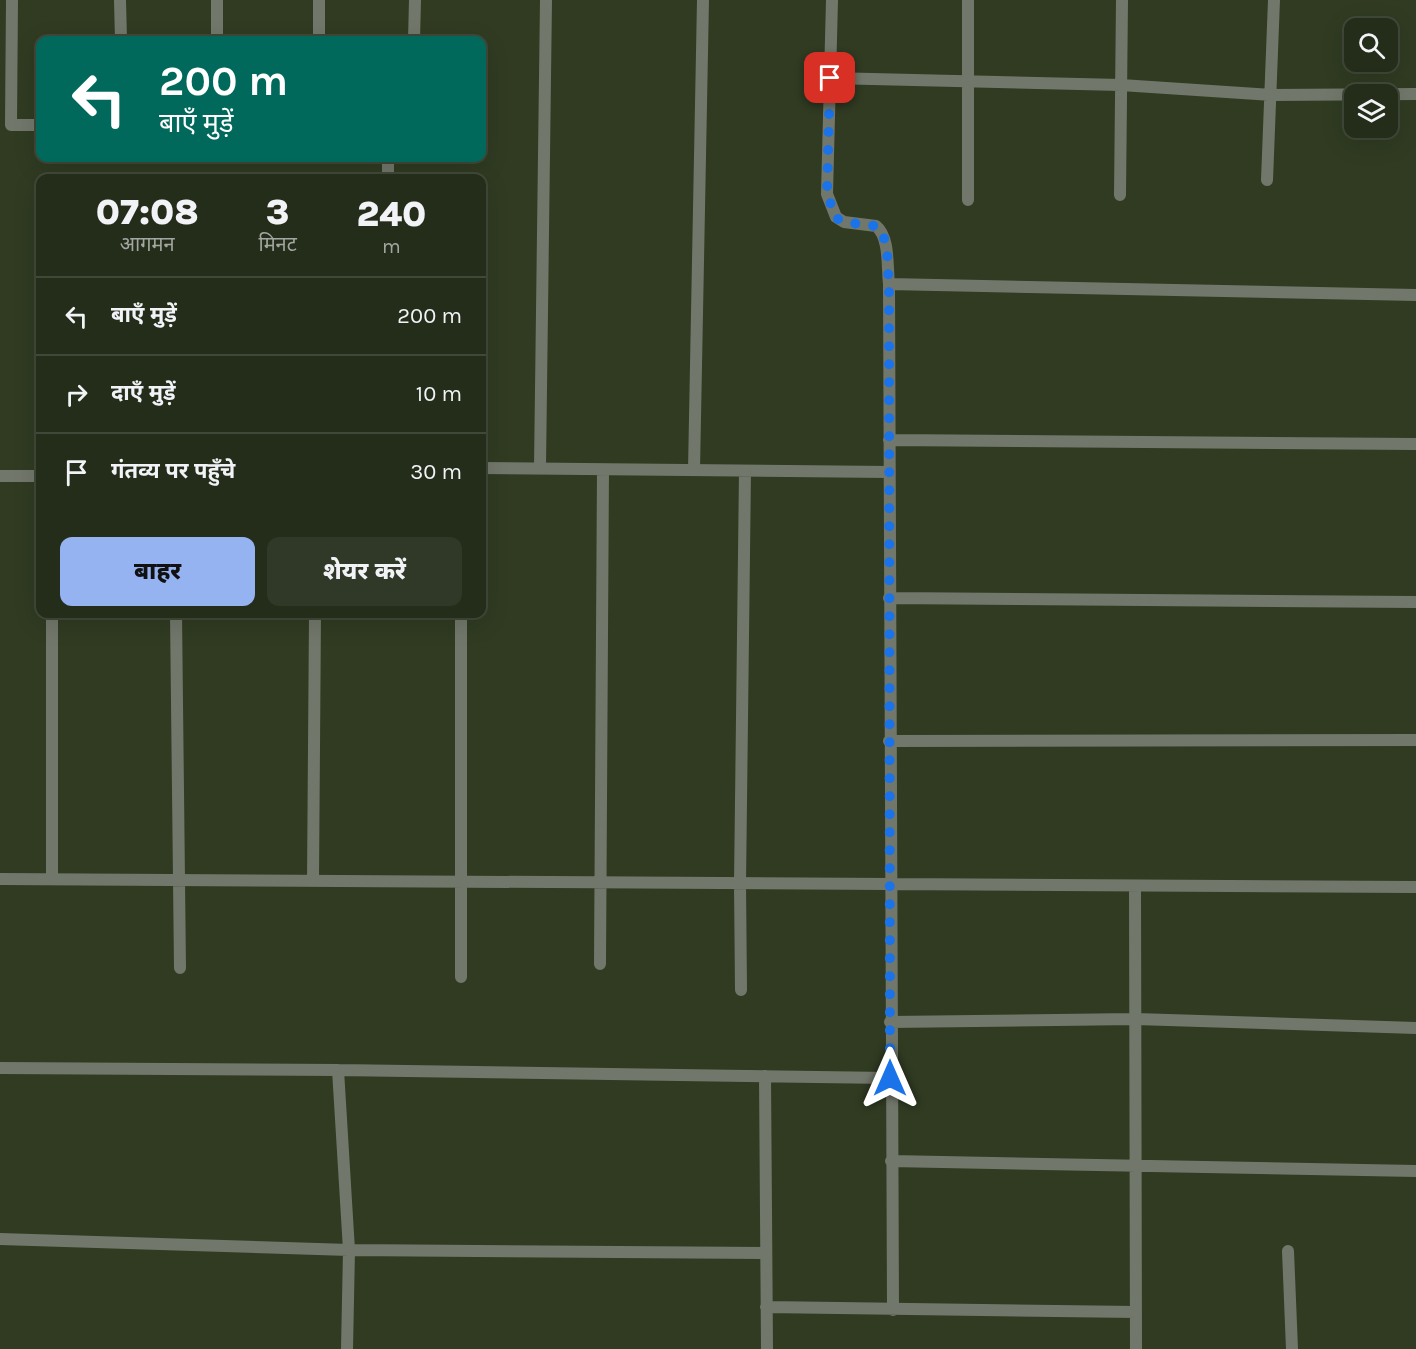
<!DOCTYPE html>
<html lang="hi">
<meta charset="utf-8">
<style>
body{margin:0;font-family:Karla,"Noto Sans Devanagari",sans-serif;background:#303827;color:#f1f3f6;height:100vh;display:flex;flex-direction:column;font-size:22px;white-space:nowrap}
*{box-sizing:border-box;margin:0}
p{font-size:20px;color:#a3a7a2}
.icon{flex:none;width:33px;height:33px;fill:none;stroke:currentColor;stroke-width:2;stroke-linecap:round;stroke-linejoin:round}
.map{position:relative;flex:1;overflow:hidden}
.panel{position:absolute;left:36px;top:174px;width:450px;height:444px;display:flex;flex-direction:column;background:#242c1a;border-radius:12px;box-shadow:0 6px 24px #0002,0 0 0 2px #414839}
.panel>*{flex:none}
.guide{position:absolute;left:36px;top:36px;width:450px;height:126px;border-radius:12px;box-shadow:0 6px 24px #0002,0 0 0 2px #414839;background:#00695c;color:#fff;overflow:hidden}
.tools{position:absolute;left:1344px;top:18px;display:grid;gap:12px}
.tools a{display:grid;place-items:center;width:54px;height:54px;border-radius:12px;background:#242c1a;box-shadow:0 6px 24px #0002,0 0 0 2px #414839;font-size:30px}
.pin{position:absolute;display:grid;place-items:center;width:51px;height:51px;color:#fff;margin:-26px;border-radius:12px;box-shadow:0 3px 9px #0006}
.me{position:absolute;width:66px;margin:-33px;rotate:0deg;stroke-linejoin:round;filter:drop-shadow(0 0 4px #0008)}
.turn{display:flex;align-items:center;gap:21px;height:126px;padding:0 24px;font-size:27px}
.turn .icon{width:78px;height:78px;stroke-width:2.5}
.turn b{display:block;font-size:42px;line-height:51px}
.eta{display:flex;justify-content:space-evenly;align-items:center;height:102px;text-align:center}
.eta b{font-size:36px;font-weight:800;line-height:42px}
.primary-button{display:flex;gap:12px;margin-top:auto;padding:12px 24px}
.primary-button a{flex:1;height:69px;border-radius:12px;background:#95b2f1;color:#111;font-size:24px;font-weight:800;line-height:69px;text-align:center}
.primary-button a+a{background:#303827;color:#f1f3f6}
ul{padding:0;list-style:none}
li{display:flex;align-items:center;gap:18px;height:78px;padding:0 24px;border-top:2px solid #414839}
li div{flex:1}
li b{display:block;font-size:22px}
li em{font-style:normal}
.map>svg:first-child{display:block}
</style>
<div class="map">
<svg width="1416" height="1349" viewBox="0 0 1416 1349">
<rect width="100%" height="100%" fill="#303b22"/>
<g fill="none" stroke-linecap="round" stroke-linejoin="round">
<!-- minor -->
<path stroke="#72776b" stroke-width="12" d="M 12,0 L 11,125 L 40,125
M 120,0 L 121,40
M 319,0 L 319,40
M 832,0 L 827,194 L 836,217 L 844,222 L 876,226 C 890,237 887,268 889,284 L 893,1310
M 968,0 L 968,200
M 217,40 L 217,0
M 414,40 L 415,0
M 830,78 L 1121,85 L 1272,95 L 1416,94
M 388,178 L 388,158
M 1267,180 L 1274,0
M 1120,195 L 1122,0
M 889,284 L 1416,295
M 889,440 L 1416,444
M 540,467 L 546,0
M 482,468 L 889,472
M 694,470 L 703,0
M 0,476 L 40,476
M 889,598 L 1416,602
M 176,614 L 180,968
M 461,614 L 461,977
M 889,741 L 1416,740
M 0,879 L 1416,887
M 52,879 L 52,614
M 313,881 L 315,614
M 1135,886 L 1136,1349
M 600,964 L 603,470
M 741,990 L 740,884 L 745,471
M 890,1022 L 1136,1019 L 1416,1028
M 0,1068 L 338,1070 L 890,1078
M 338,1070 L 349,1250 L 347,1349
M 765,1076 L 767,1349
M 891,1161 L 1416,1171
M 0,1239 L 349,1250 L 766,1253
M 1288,1251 L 1292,1349
M 766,1307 L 1136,1312"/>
</g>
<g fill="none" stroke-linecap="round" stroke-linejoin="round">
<!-- route -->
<path stroke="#1a73e8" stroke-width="10" stroke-dasharray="0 18" d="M 830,78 L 827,194 L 836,218 L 844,222 L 876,226 C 890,237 887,267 889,284 L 890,1078"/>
</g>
</svg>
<div class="tools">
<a><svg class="icon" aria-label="search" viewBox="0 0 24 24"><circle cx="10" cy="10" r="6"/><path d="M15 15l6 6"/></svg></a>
<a><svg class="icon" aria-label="layers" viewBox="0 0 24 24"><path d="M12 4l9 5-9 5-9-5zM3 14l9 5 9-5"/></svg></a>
</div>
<div class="pin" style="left:830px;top:78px;background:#d93025"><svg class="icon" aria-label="arrive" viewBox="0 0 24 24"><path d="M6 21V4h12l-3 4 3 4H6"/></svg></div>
<svg class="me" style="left:890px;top:1078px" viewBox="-20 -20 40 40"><path d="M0-17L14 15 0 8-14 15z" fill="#1a73e8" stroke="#fff" stroke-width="4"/></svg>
<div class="guide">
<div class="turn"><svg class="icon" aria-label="left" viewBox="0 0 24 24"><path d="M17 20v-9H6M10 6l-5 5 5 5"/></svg><div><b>200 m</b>बाएँ मुड़ें</div></div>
</div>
<section class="panel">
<div class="eta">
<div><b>07:08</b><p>आगमन</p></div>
<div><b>3</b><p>मिनट</p></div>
<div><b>240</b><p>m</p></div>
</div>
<ul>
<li><svg class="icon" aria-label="left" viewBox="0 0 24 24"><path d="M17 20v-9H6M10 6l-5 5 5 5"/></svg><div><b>बाएँ मुड़ें</b></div><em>200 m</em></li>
<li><svg class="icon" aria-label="right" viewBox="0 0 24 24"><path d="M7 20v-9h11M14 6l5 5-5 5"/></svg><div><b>दाएँ मुड़ें</b></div><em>10 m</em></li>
<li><svg class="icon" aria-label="arrive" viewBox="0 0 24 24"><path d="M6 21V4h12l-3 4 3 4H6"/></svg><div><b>गंतव्य पर पहुँचे</b></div><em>30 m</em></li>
</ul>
<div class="primary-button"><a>बाहर</a><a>शेयर करें</a></div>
</section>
</div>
